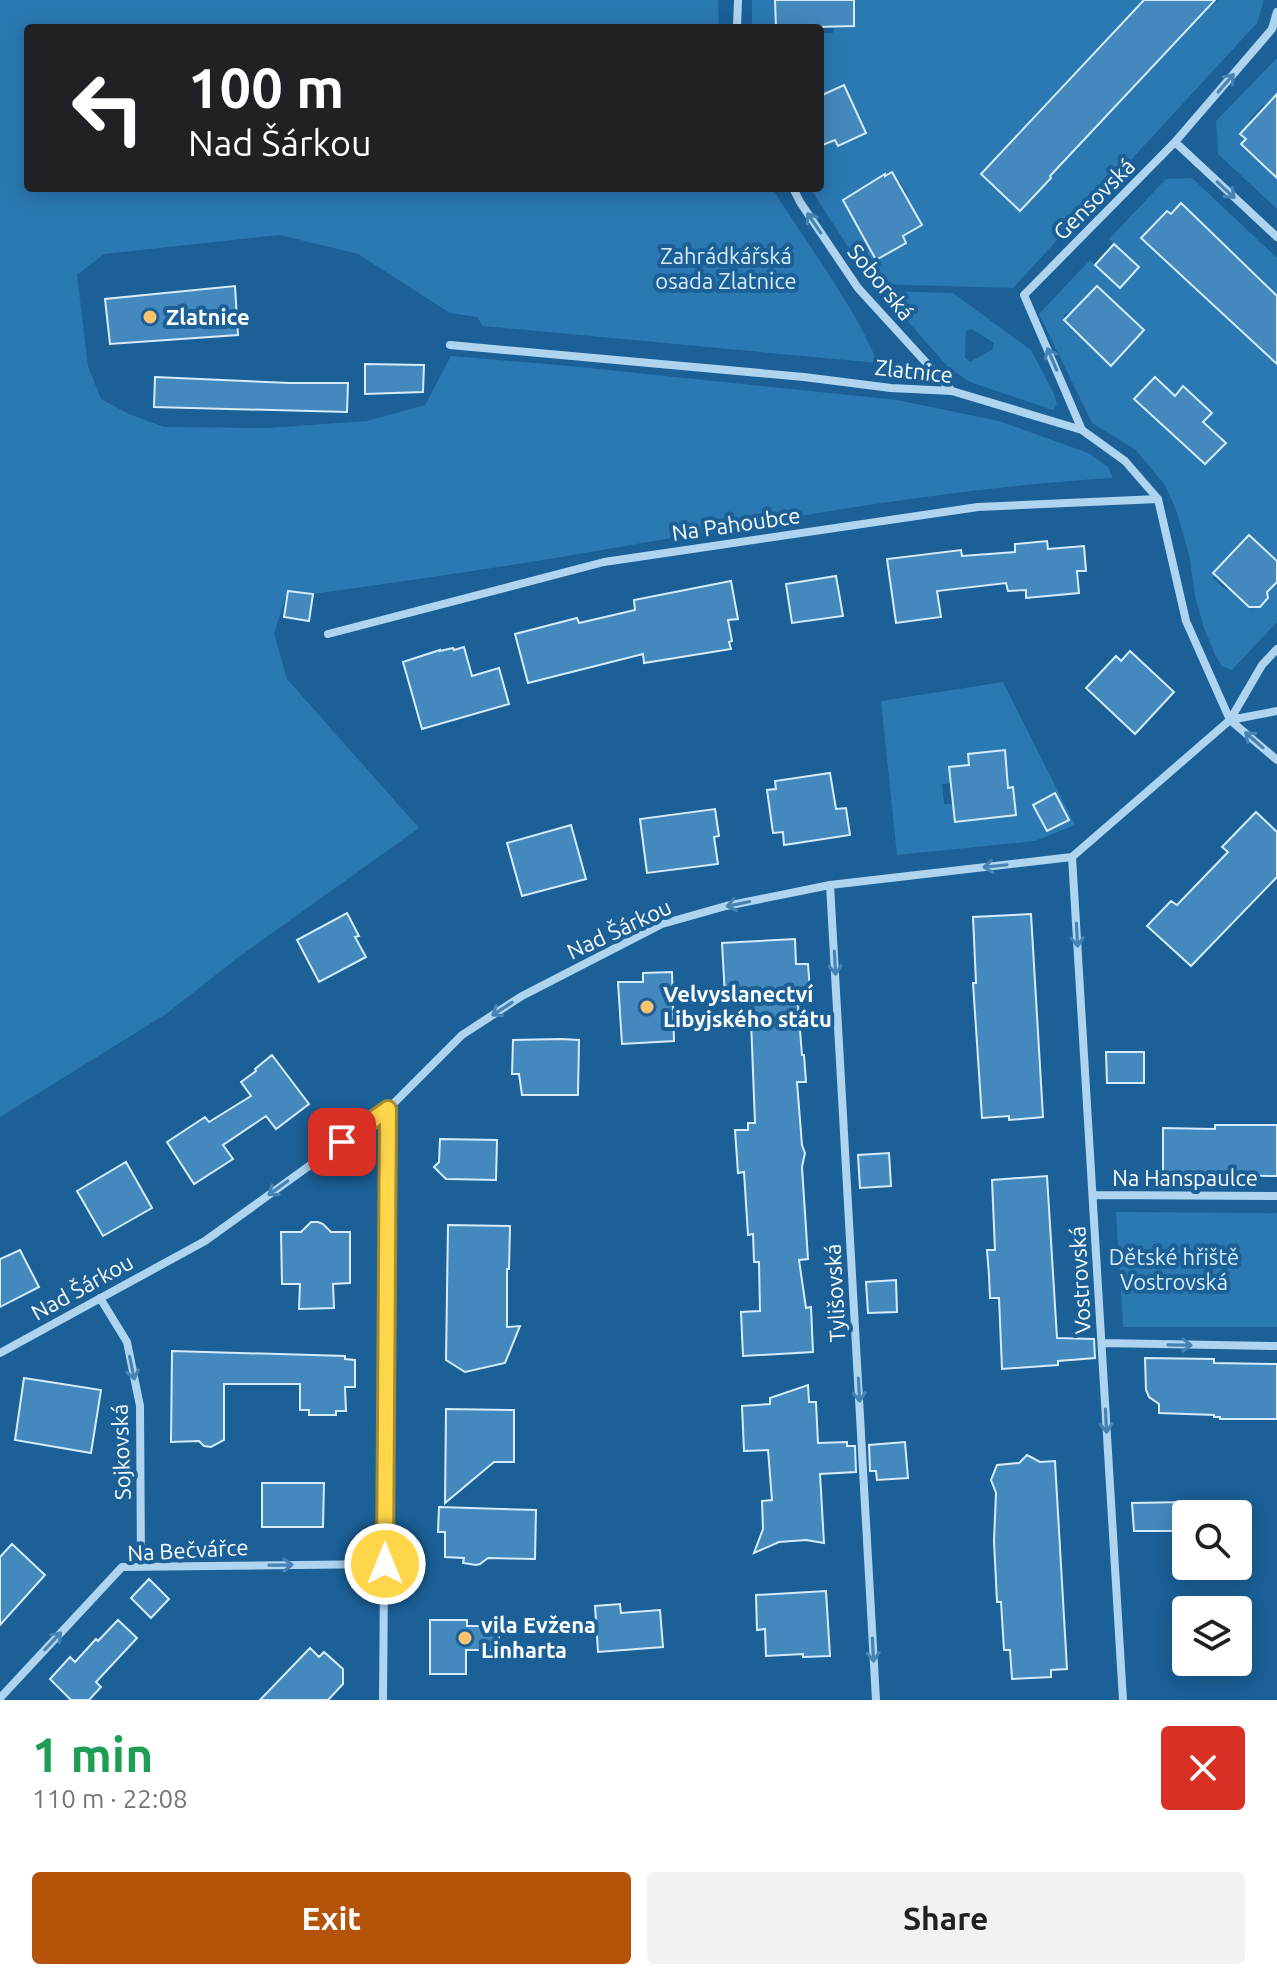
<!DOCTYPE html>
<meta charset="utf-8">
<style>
body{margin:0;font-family:Ubuntu,sans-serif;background:#f2f2f2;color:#202124;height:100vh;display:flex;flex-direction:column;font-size:30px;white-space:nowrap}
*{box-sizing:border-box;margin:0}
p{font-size:26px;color:#757577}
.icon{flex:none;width:44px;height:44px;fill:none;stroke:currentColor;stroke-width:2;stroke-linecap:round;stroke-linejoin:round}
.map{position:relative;height:1700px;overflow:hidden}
.side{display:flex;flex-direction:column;background:#fff;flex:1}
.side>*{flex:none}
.guide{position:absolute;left:24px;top:24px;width:800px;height:168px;border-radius:8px;box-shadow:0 4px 20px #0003;background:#202124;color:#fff;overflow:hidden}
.tools{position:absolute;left:1172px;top:1500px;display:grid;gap:16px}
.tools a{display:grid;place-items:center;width:80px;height:80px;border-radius:8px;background:#fff;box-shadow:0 4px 20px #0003;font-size:40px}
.pin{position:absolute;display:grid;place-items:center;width:68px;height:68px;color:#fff;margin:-34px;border-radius:16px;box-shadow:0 4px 12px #0006}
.me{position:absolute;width:88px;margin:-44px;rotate:0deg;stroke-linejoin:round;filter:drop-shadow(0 0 6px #0008)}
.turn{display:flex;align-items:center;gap:28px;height:168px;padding:0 32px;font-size:36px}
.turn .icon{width:104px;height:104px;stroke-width:2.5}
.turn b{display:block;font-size:56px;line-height:68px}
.round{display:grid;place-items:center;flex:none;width:84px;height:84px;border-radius:8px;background:#f2f2f2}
.head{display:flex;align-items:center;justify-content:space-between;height:136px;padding:0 32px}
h1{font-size:48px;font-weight:700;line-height:60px;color:#1e9e55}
.cta{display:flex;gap:16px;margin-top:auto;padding:16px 32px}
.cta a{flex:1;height:92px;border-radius:8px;background:#b45309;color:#fff;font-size:32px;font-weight:700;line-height:92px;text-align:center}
.cta a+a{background:#f2f2f2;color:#202124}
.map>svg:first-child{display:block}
</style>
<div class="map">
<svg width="1277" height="1700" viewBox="0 0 1277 1700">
<rect width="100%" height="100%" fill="#1b6097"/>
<!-- green -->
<path fill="#2b79b3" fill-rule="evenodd" d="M 0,0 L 718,0 L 719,28 L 28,28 L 28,188 L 772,188 C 808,246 851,300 878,363 L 483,326 L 477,317 L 450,313 L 358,254 L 280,235 L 104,254 L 77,275 L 88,366 L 101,399 L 129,414 L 164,427 L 268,428 L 367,421 L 425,405 L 451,356 L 569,366 L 897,400 L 999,421 L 1088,453 L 1108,467 L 1113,478 C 941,488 771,521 602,550 C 506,567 410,580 313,594 L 288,591 L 274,633 L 287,679 L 419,828 L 236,959 L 166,1014 L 0,1117 Z
M 752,0 L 775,0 L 776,28 L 752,28 Z
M 854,0 L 1144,0 L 981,174 L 1020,211 L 1051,178 L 1050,176 L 1209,6 L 1211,7 L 1218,0 L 1264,0 L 1257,23 L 1013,288 L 872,284 L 810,188 L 820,188 L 820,146 L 835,140 L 839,146 L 866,133 L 844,85 L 820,96 L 820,33 L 833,33 L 834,27 L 854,26 ZM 878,178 L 900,182 L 908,196 L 906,198 L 903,236 L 906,243 L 876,259 L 862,237 L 868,233 L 851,214 L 843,200 Z
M 1277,58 L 1277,96 L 1266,106 L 1263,105 L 1249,120 L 1251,122 L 1240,134 L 1277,168 L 1277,209 L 1218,154 L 1216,121 Z
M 1192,178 L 1277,258 L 1277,296 L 1181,204 L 1171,214 L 1167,211 L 1215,307 L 1253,342 L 1277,358 L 1277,561 L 1249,535 L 1214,572 L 1215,575 L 1213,578 L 1226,590 L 1229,588 L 1251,609 L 1254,606 L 1260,607 L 1268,598 L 1267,593 L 1277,582 L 1277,622 L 1232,670 L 1222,666 L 1215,655 L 1203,625 L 1195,595 L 1189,554 L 1176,510 L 1165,485 L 1136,450 L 1092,423 L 1039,314 L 1090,260 L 1121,288 L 1139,267 L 1109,239 L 1166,179 ZM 1097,286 L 1111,366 L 1070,326 L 1063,315 L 1071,312 ZM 1155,377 L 1175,396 L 1184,387 L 1212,412 L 1203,422 L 1225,443 L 1206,464 L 1135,399 Z
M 881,291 L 953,293 L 1031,350 L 1054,394 L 1057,404 L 1053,410 L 970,382 L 949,368 ZM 972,329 L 994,343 L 993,349 L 970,362 L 965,358 L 966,331 Z
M 1003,682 L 1075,825 L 1035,841 L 897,855 L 881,701 ZM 1004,751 L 1008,788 L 1013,788 L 1016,815 L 955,821 L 953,804 L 944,804 L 942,784 L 951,783 L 949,767 L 969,765 L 968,754 Z
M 1116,1212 L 1277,1213 L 1277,1327 L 1123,1327 Z"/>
<!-- building -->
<path fill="#4489be" stroke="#d6ebfb" stroke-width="2" d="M 775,0 L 854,0 L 854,26 L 776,28 Z
M 1144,0 L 1215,0 L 1050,176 L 1051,178 L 1020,211 L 981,174 Z
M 844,85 L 866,133 L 838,146 L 835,140 L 820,146 L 820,96 Z
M 1277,94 L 1277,178 L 1241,144 L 1246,139 L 1240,134 Z
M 892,172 L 922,225 L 903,236 L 906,243 L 876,260 L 843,200 L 885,174 L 885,176 Z
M 1181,203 L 1277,296 L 1277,364 L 1141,238 L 1167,211 L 1171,214 Z
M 1114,244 L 1139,267 L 1120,288 L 1095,265 Z
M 235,286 L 238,335 L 110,344 L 105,299 Z
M 1097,286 L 1144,330 L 1111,366 L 1064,320 Z
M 365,364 L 424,365 L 423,392 L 365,394 Z
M 155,377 L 290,383 L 348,383 L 347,412 L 154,407 Z
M 1155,377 L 1175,396 L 1183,386 L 1212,413 L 1203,422 L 1226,443 L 1205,464 L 1134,399 Z
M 1249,535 L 1277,561 L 1277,582 L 1267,592 L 1268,598 L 1260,607 L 1249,607 L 1213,573 Z
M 1047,541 L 1048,549 L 1084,546 L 1086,571 L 1077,571 L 1079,593 L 1026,598 L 1026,590 L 1008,591 L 1006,583 L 937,591 L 941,617 L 896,623 L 887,559 L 961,550 L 962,556 L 1015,552 L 1015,544 Z
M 836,576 L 843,616 L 792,623 L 786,584 Z
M 731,581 L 738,619 L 728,620 L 732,641 L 729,642 L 731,649 L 644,663 L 643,654 L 528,683 L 515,634 L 577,618 L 579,623 L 635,610 L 634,600 Z
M 288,591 L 313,594 L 309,621 L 284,617 Z
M 464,647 L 472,676 L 499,668 L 509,704 L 422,729 L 403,662 L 440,650 L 440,651 L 453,648 L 454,650 Z
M 1130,651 L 1174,692 L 1135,734 L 1086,688 L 1116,656 L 1121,661 Z
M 1005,750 L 1008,788 L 1013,787 L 1016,815 L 955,822 L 949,767 L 969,765 L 968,754 Z
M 830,773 L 836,809 L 846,808 L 850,835 L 784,845 L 783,832 L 773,833 L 767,790 L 776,789 L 775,781 Z
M 1055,793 L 1069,820 L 1047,831 L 1033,805 Z
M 715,809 L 719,836 L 714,837 L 718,864 L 647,873 L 640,819 Z
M 1256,812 L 1277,832 L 1277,877 L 1191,966 L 1147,926 L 1171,901 L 1177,905 L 1228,852 L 1222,847 Z
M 571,825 L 586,879 L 522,896 L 507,843 Z
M 347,913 L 359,936 L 355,937 L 366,957 L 319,982 L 297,940 Z
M 1031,914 L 1043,1117 L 1009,1120 L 1009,1116 L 982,1118 L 973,983 L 976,983 L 973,917 Z
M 795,939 L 796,964 L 808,964 L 810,991 L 797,992 L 802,1055 L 804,1055 L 806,1082 L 797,1082 L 802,1145 L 805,1153 L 802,1167 L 808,1259 L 799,1260 L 806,1308 L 811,1307 L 813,1352 L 743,1356 L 741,1312 L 760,1311 L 759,1262 L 754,1262 L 753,1234 L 748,1235 L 744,1172 L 738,1173 L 735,1130 L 748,1130 L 748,1123 L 755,1123 L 750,995 L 725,997 L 722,943 Z
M 672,972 L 674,1041 L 622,1044 L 618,982 L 643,982 L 643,973 Z
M 561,1039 L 579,1040 L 578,1095 L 522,1095 L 519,1074 L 512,1074 L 513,1040 Z
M 1106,1052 L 1144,1052 L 1144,1083 L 1107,1083 Z
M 272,1055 L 309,1104 L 276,1129 L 266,1116 L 223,1145 L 233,1159 L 194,1184 L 167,1142 L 205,1117 L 209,1122 L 251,1096 L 241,1082 L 256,1071 L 255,1069 Z
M 1215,1125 L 1277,1125 L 1277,1176 L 1215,1175 L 1215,1180 L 1163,1179 L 1163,1128 L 1215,1129 Z
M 440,1139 L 497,1140 L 496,1180 L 446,1179 L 434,1167 L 439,1162 Z
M 889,1153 L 891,1186 L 860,1188 L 858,1155 Z
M 126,1162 L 152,1208 L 103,1236 L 77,1191 Z
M 1047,1176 L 1057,1338 L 1094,1339 L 1095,1358 L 1058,1361 L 1058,1365 L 1002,1369 L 999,1298 L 990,1298 L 989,1275 L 987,1250 L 995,1250 L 992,1180 Z
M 311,1222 L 318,1222 L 323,1224 L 331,1232 L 350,1232 L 350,1283 L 333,1284 L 334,1308 L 299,1309 L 300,1284 L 282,1284 L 281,1232 L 301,1232 Z
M 448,1225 L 510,1226 L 509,1269 L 507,1269 L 507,1327 L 520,1326 L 505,1363 L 465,1372 L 446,1360 Z
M 20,1250 L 39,1287 L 0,1307 L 0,1259 Z
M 896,1280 L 897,1312 L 868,1313 L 866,1282 Z
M 172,1351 L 345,1356 L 345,1359 L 355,1360 L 355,1387 L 345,1387 L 346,1411 L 336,1411 L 336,1415 L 309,1415 L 309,1410 L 300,1410 L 300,1384 L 224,1384 L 224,1440 L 211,1447 L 204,1446 L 199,1441 L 171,1442 Z
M 1145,1358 L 1214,1359 L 1214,1363 L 1277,1364 L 1277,1419 L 1220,1419 L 1220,1417 L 1214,1417 L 1214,1415 L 1159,1413 L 1159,1404 L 1149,1397 L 1146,1390 Z
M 24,1378 L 101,1390 L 91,1453 L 15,1440 Z
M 808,1385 L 809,1402 L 816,1402 L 818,1443 L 847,1442 L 847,1446 L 855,1446 L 856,1472 L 820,1474 L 824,1543 L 806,1540 L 779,1542 L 754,1553 L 763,1529 L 762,1501 L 772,1500 L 768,1450 L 744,1451 L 742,1406 L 770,1404 L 770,1398 Z
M 446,1409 L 514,1410 L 514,1462 L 494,1462 L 445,1503 Z
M 905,1442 L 908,1478 L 877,1480 L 876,1471 L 870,1471 L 869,1445 Z
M 1027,1455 L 1040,1462 L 1055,1461 L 1067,1669 L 1051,1670 L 1051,1677 L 1012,1679 L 1010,1650 L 1004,1650 L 1001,1602 L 997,1602 L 994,1541 L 996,1493 L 991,1480 L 997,1465 L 1019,1463 Z
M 262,1483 L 324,1483 L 323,1527 L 262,1527 Z
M 1186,1502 L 1186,1531 L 1134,1531 L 1132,1503 Z
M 439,1507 L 536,1510 L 535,1559 L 488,1558 L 480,1564 L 476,1565 L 463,1563 L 464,1558 L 445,1557 L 445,1532 L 438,1532 Z
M 12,1544 L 45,1575 L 0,1625 L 0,1557 Z
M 149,1579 L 169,1599 L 151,1618 L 131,1598 Z
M 826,1591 L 830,1656 L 803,1657 L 803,1654 L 766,1656 L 765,1629 L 757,1630 L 756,1595 Z
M 620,1604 L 621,1613 L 660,1610 L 663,1647 L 598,1652 L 595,1606 Z
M 118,1620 L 137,1638 L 96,1682 L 101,1687 L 89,1700 L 71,1700 L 50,1679 L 70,1657 L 75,1662 L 96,1639 L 98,1641 Z
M 430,1620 L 467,1620 L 467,1626 L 499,1626 L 499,1650 L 466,1650 L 466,1674 L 430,1674 Z
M 310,1648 L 319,1657 L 324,1652 L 343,1669 L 343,1684 L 328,1700 L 260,1700 Z"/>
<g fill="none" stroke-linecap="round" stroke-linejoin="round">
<!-- minor -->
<path stroke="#afd4f0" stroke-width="8" d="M 737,28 L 738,0
M 1175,142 L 1277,237
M 793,188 L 800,202 L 858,288 L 952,391
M 450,345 L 804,377 L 891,388 L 952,391 L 1082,430 L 1125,461 L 1158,499 L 1186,621 L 1230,720 L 1277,760
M 1082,430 L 1024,295 L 1175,142 L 1272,29 L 1277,12
M 328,634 L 604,562 L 978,507 L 1158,499
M 1230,720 L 1277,711
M 1072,857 L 1123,1700
M 830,885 L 876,1700
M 1093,1195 L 1277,1196
M 100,1298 L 127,1342 L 140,1406 L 141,1566
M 1102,1343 L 1277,1346
M 0,1353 L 205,1241 L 388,1109 L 462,1035 L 522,996 L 662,924 L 726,906 L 830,885 L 1072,857 L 1230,720 L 1262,665 L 1277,649
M 0,1698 L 122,1567 L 385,1564
M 383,1700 L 388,1109"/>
</g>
<!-- one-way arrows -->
<defs><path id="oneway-shaft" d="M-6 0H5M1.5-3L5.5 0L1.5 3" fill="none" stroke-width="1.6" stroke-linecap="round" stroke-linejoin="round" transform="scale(2)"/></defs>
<g stroke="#4783b2">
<use href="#oneway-shaft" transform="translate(1226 83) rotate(-49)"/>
<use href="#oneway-shaft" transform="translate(1226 190) rotate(43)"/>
<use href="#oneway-shaft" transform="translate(814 223) rotate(-124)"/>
<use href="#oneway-shaft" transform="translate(1052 359) rotate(-113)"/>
<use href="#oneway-shaft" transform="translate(1254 740) rotate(-139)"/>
<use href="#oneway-shaft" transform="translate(995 866) rotate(174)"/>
<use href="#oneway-shaft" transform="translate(738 904) rotate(168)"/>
<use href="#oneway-shaft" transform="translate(1077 935) rotate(87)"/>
<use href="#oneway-shaft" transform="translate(835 963) rotate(87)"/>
<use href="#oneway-shaft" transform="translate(502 1009) rotate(147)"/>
<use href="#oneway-shaft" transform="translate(278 1188) rotate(144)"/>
<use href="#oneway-shaft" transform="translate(1180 1345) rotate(1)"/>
<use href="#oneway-shaft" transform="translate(132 1368) rotate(78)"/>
<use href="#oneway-shaft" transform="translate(859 1390) rotate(87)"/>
<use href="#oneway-shaft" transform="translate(1106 1421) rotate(87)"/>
<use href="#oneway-shaft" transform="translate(281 1565) rotate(-1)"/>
<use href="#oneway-shaft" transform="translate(53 1641) rotate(-47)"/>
<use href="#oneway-shaft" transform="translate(873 1650) rotate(87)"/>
</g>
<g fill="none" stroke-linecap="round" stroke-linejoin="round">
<defs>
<path id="route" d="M 342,1142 L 388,1109 L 385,1564"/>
</defs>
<!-- route casing -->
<use href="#route" stroke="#a68a30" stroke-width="20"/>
<!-- route -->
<use href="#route" stroke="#ffd54a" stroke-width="14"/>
</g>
<!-- markers -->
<g fill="#ffc36e" stroke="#1b6097" stroke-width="3">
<circle cx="150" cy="317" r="8"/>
<circle cx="647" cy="1007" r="8"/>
<circle cx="465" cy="1638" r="8"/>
</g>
<g text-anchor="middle" stroke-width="8" stroke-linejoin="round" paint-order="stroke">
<!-- street labels -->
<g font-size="22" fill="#fff" stroke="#1b6097">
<text transform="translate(1094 199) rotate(-45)" y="8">Gensovská</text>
<text transform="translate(881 282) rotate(51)" y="8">Soborská</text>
<text transform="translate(914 371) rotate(6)" y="8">Zlatnice</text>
<text transform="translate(736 524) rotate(-8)" y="8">Na Pahoubce</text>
<text transform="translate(619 929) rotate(-25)" y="8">Nad Šárkou</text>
<text x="1185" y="1186">Na Hanspaulce</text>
<text transform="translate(1080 1280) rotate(-93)" y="8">Vostrovská</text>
<text transform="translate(82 1287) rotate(-29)" y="8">Nad Šárkou</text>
<text transform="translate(835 1293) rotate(-93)" y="8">Tylišovská</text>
<text transform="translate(121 1452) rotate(-92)" y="8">Sojkovská</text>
<text transform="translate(188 1550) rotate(-3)" y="8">Na Bečvářce</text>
</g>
<!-- park labels -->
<g font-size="22" fill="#d6ebfb" stroke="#1b6097">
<text x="726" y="264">Zahrádkářská<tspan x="726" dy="25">osada Zlatnice</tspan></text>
<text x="1174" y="1265">Dětské hřiště<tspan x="1174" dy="25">Vostrovská</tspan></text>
</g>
<!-- poi labels -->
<g font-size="22" font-weight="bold" fill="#fff" stroke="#1b6097" text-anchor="start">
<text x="166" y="325">Zlatnice</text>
<text x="663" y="1002">Velvyslanectví<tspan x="663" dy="25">Libyjského státu</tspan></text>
<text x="481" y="1633">vila Evžena<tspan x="481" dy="25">Linharta</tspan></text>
</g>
</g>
</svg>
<div class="tools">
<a><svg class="icon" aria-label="search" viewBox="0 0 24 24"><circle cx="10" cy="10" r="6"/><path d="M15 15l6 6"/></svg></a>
<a><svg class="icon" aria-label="layers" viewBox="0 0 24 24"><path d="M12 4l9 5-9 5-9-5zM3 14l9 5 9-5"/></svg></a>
</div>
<div class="pin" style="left:342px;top:1142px;background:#d93025"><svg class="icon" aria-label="arrive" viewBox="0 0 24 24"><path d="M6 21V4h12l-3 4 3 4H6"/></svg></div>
<svg class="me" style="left:385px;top:1564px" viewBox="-20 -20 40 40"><circle r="17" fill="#ffd54a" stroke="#fff" stroke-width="3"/><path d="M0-11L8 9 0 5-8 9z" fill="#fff"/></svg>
<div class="guide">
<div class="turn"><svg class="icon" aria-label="left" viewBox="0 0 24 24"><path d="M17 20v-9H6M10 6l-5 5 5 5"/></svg><div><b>100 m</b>Nad Šárkou</div></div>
</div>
</div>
<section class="side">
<div class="head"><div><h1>1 min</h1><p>110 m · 22:08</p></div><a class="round" style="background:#d93025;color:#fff"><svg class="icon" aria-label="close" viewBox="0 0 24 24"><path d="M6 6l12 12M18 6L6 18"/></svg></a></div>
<div class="cta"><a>Exit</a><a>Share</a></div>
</section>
